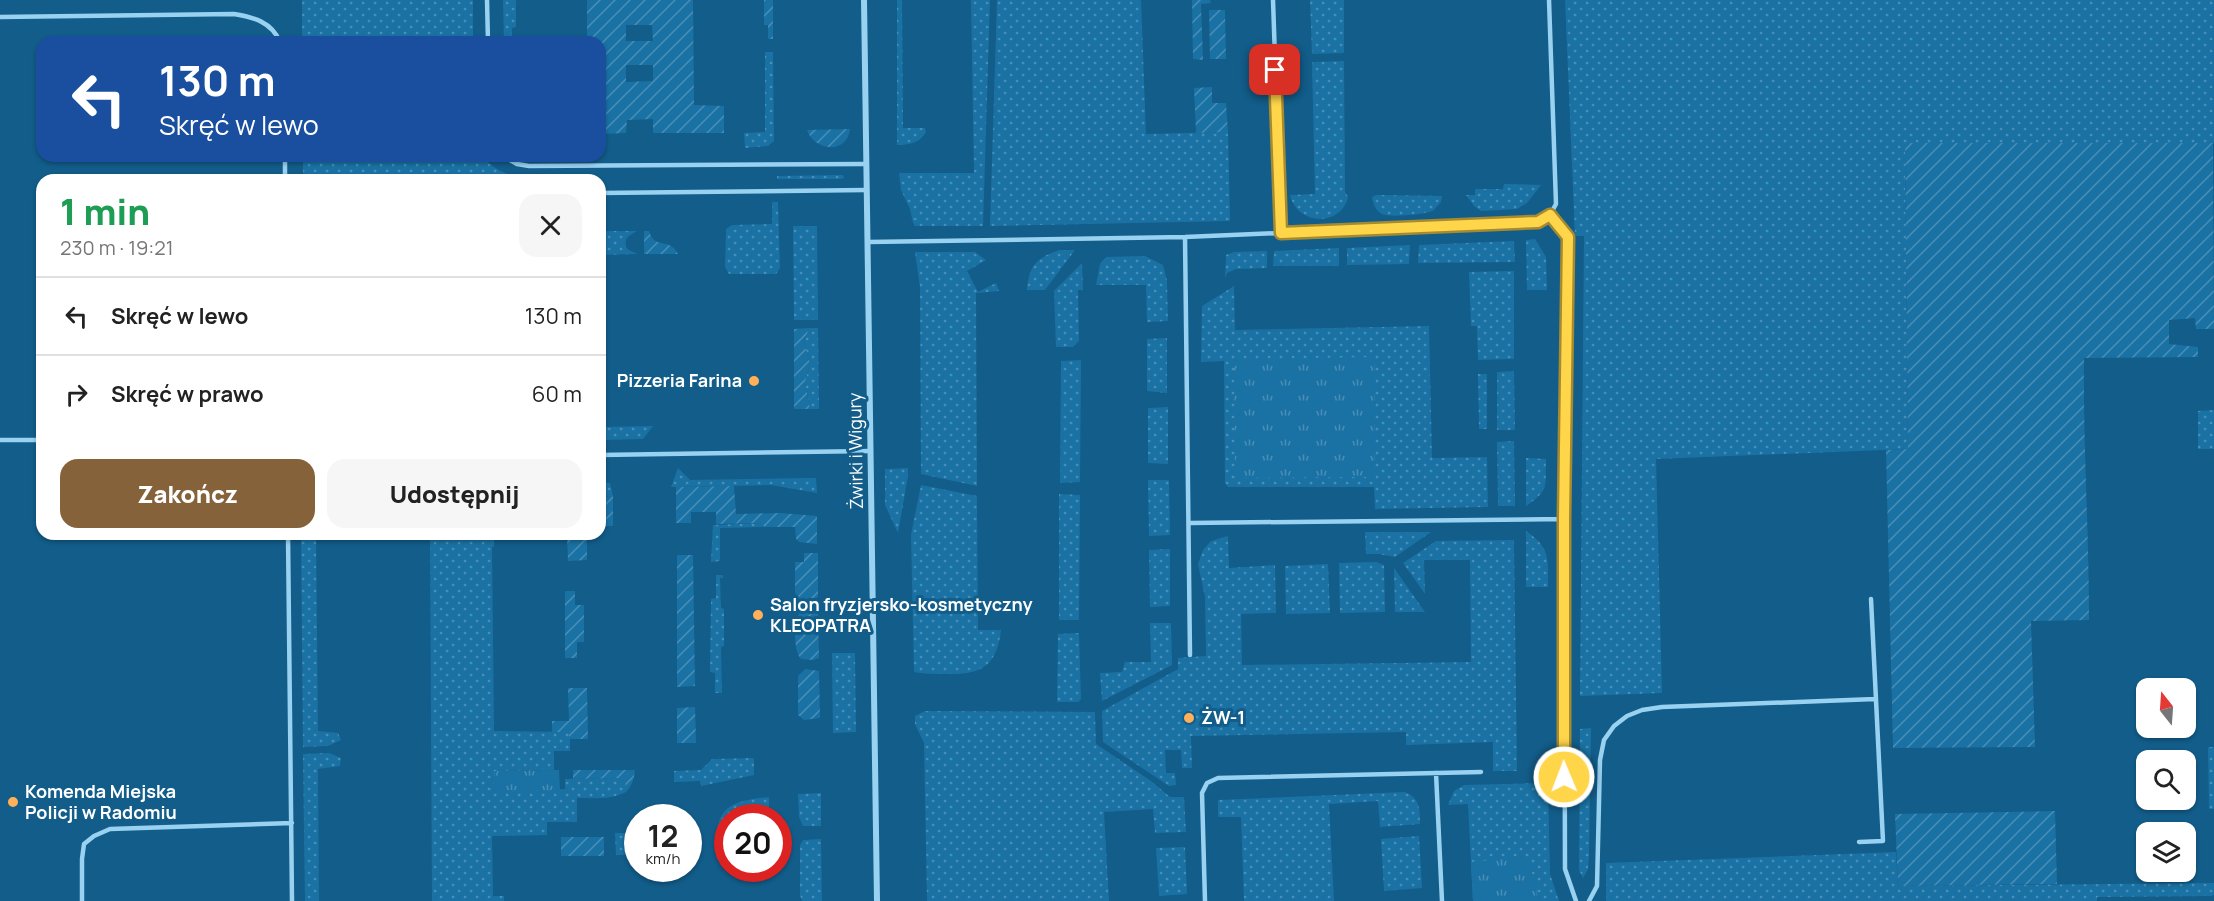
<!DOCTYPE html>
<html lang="pl">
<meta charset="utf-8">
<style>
body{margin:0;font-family:Manrope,sans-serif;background:#f6f6f6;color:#222;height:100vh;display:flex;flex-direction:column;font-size:22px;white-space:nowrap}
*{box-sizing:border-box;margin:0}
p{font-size:20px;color:#767676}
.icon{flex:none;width:33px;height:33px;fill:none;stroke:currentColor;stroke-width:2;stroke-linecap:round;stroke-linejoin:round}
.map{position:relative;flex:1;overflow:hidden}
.panel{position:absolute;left:36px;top:174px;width:570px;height:366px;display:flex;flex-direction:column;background:#fff;border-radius:18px;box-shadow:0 2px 4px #0004}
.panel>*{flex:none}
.hud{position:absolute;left:36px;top:36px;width:570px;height:126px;border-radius:18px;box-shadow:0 2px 4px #0004;background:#1a4fa0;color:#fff;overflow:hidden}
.needle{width:39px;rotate:343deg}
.buttons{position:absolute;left:2136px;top:678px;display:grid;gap:12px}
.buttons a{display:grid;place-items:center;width:60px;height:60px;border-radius:12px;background:#fff;box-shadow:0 2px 4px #0004;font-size:30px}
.speed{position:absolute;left:624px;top:804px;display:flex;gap:12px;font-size:30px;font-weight:700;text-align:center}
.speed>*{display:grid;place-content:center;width:78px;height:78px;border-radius:50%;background:#fff;box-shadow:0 2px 4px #0004;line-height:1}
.speed small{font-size:15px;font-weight:400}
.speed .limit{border:9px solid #d22;background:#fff;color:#111}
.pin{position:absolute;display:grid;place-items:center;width:51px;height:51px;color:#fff;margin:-26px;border-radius:12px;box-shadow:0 3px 9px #0006}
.me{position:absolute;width:66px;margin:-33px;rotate:359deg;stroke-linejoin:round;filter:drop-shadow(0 0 4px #0008)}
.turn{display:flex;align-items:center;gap:21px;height:126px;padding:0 24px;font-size:27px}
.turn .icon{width:78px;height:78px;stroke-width:2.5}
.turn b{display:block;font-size:42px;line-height:51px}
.round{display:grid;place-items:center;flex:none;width:63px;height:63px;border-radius:18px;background:#f6f6f6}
.summary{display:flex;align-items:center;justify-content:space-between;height:102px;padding:0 24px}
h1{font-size:36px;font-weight:800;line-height:45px;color:#1e9e55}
.button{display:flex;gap:12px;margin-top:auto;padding:12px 24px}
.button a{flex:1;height:69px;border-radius:18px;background:#85623a;color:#fff;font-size:24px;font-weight:800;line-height:69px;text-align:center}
.button a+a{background:#f6f6f6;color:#222}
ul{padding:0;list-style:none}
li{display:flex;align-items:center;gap:18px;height:78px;padding:0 24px;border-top:2px solid #e0e0e0}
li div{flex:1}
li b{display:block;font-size:22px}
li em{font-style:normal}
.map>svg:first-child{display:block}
</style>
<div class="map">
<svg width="2214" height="901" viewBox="0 0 2214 901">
<defs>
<pattern id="grass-dots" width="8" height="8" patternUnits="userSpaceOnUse" patternTransform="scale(1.5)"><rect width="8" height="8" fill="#1a72a4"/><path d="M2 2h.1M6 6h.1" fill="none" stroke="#488eb6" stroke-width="1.8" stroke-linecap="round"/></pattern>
<pattern id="park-tufts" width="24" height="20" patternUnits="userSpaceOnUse" patternTransform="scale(1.5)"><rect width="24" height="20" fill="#1a72a4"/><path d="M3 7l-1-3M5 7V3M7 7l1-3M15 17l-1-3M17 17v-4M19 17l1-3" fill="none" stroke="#488eb6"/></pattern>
<pattern id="garden-furrows" width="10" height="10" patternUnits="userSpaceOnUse" patternTransform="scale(1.5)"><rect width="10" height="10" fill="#1a72a4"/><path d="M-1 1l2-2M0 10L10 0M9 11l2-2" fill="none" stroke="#488eb6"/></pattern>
</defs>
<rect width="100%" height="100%" fill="#125d8a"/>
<!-- grass -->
<path fill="url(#grass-dots)" d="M 302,0 L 473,0 L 473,42 L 302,42 Z
M 503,0 L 516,0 L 516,27 L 512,28 L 512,41 L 504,42 Z
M 897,0 L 902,0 L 903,128 L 925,128 L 926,132 C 920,143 909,145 897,145 Z
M 971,0 L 990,0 L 983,226 L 915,226 L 913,223 L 910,209 L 901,190 L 899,173 L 974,173 Z
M 997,0 L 1141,0 L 1146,134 L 1228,132 L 1230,221 L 990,226 Z
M 1310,0 L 1344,0 L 1344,53 L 1312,54 Z
M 1565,0 L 2214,0 L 2214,143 L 1905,143 L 1908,449 L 1656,459 L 1662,693 L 1580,696 L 1584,236 L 1575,236 Z
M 765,52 L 773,52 L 774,141 L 768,146 L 745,148 L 744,133 L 765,132 Z
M 1344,61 L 1345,192 L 1348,197 C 1342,226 1298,227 1290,195 L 1315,194 L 1312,62 Z
M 303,156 L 483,156 C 494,172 515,178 533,178 L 533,180 L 303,180 Z
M 843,175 L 844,178 L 840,179 L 777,179 L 777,176 Z
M 1504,184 L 1541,185 L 1527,203 L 1517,209 L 1481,211 L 1474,206 L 1466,195 L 1475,195 L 1475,189 L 1503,189 Z
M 1376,195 L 1382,195 L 1442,196 L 1441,202 L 1433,211 C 1424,214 1391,218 1382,214 C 1376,211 1373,204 1372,197 Z
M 772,202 L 778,202 L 780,268 L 776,274 L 729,274 L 725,267 L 726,229 L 732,225 L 772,224 Z
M 793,226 L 817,226 L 818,320 L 794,320 Z
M 600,231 L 637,231 C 628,236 623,239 627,249 L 637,254 L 600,255 Z
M 1535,239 L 1546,257 L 1547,290 L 1527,290 L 1526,240 Z
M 1514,241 L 1515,262 L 1418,263 L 1419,245 Z
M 1410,245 L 1409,264 L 1347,265 L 1347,248 Z
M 1339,248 L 1339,266 L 1273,266 L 1274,251 Z
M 1059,250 L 1075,250 L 1045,290 L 1027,290 C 1029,266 1036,258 1059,250 Z
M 1267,251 L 1267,268 L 1236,269 L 1227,273 L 1225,278 L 1226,255 L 1234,252 Z
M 915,252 L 975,252 L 986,260 L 967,271 L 978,292 L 996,283 L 999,291 L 976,293 L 977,486 L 921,474 L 920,287 Z
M 1145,256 L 1163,265 L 1167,281 L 1168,321 L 1147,322 L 1146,285 L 1096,285 L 1100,264 L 1106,257 Z
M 1082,263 L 1083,290 L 1078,290 L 1079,341 L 1073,347 L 1056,347 L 1054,291 Z
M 1514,271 L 1514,359 L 1478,360 L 1477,326 L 1471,326 L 1469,272 Z
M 1234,286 L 1235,330 L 1429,326 L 1432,458 L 1487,457 L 1488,507 L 1375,509 L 1374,487 L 1228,487 L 1225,483 L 1224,361 L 1201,362 L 1202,306 Z
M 809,328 L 818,328 L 819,409 L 810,409 L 805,382 L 810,364 L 804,343 Z
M 1167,338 L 1167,393 L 1147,391 L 1147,339 Z
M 1081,360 L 1080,482 L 1060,483 L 1061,361 Z
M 1514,371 L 1515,430 L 1497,430 L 1497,372 Z
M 1478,374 L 1487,374 L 1487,429 L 1479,429 Z
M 1168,407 L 1168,464 L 1148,463 L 1148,408 Z
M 2214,410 L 2214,449 L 2198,449 L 2198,411 Z
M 653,426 L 643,439 L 600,440 L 600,427 Z
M 1514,441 L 1515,506 L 1498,506 L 1497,442 Z
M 1526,458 L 1546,459 C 1545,486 1550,490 1526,506 Z
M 678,468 L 690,480 L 816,478 L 817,493 L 771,485 L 671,487 Z
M 908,468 L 908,476 L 898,533 L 885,505 L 885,469 Z
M 1148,480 L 1169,480 L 1170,535 L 1149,536 Z
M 600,482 L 610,483 L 613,496 L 600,497 Z
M 921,485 L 977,496 L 978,630 L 1001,630 C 997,666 981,675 947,674 C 936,674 925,674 914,672 L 911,535 Z
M 1059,494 L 1080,495 L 1079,620 L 1059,620 Z
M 766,523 L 766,527 L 720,528 L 720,561 L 711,562 L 713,525 Z
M 1526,531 C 1551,548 1548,559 1548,587 L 1526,587 Z
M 1365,532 L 1431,532 L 1395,557 L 1379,554 L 1366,554 Z
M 301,534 L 316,534 L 318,731 L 338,733 L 341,740 L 328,746 L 303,747 Z
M 430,534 L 494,534 L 494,547 L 492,547 L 494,731 L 570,732 L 570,751 L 554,751 L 554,770 L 494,771 L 494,790 L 560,790 L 565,789 L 565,779 L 626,778 L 626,792 C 611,800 594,798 577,798 L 577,822 L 547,822 L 547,835 L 492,836 L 493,896 L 504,896 L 504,901 L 432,901 Z
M 1228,536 L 1229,568 L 1275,565 L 1276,613 L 1241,614 L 1242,665 L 1471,662 L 1470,560 L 1424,560 L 1425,594 L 1403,563 L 1436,541 L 1514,540 L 1517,771 L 1493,771 L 1493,742 L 1406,745 L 1406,732 L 1191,736 L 1192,768 L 1182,768 L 1181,750 L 1165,750 L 1166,773 L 1175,773 L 1176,785 L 1169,786 L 1103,742 L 1102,711 L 1178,669 L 1178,658 L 1206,656 L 1205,597 L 1198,564 L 1203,550 L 1211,541 Z
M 1170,549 L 1170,606 L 1150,607 L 1149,550 Z
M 1376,562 L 1384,565 L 1385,612 L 1340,613 L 1339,563 Z
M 1328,564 L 1330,613 L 1286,614 L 1285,566 Z
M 1394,568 L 1425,612 L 1395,612 Z
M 716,575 L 723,575 L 723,578 L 720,578 L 721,608 L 724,609 L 724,646 L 721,647 L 722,693 L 715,693 L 715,673 L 710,672 L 711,599 L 716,598 Z
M 1150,623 L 1171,623 L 1172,665 L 1102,701 L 1100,673 L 1122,672 L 1125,662 L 1151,662 Z
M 1079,633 L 1081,699 L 1078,702 L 1057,702 L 1058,634 Z
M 832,653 L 855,653 L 856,732 L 833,733 Z
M 925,711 L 1095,712 L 1096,744 L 1151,781 L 1170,797 L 1184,797 L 1186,832 L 1155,833 L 1153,809 L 1104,812 L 1109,901 L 927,901 L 924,743 L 915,724 L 915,716 Z
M 1591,728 L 1589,857 L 1588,869 L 1583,878 L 1579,870 L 1580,729 Z
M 2208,747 L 2214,747 L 2214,809 L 2209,809 Z
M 329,753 L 341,758 L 340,766 L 318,769 L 319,901 L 305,901 L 303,754 Z
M 752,758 L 754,759 L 754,775 L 701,786 L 700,781 L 674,782 L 674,771 L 701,770 L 712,759 Z
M 1548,783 L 1550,874 L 1559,901 L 1473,901 L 1468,804 L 1448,805 L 1454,791 L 1464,785 Z
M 1405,792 C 1420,798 1420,809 1420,824 L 1380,827 L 1378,801 L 1329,804 L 1334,901 L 1244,901 L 1241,817 L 1218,817 L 1218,800 Z
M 821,793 L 821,826 L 803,826 L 799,817 L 798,794 Z
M 769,797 L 769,817 L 728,818 L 727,836 L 717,836 C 717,803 741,800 769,797 Z
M 615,833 L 637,833 L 637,855 L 616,855 Z
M 1419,836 L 1422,888 L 1384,891 L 1381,839 Z
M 821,839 L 822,901 L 802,901 L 800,895 L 800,845 L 803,840 Z
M 1185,847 L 1187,894 L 1159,896 L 1156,848 Z
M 1896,852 L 1898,886 L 2214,883 L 2214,895 L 2211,896 L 2097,897 L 2097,901 L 1606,901 L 1606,863 Z"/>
<!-- park -->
<path fill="url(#park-tufts)" d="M 1375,357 L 1375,477 L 1235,478 L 1234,359 Z
M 559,770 L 560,790 L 494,790 L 494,771 Z
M 1525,857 L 1536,882 L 1538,901 L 1473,901 L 1471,862 Z"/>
<!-- garden -->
<path fill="url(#garden-furrows)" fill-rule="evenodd" d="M 587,0 L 693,0 L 694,105 L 724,106 L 724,133 L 653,133 L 653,119 L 627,120 L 626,133 L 600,134 L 600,42 L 587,42 ZM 626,25 L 652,25 L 653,41 L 626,41 ZM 626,65 L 653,65 L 653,81 L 626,82 Z
M 764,0 L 773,0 L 773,39 L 768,39 L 768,25 L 764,25 Z
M 1192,0 L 1210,0 L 1211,3 L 1201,4 L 1203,60 L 1193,59 Z
M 1209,10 L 1225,10 L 1226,59 L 1210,59 Z
M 1212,87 L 1212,103 L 1226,103 L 1228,132 L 1196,133 L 1194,88 Z
M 850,129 C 847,155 814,151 807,130 Z
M 1905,143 L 2213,143 L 2214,329 L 2196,329 L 2195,318 L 2169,320 L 2169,344 L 2198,347 L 2198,357 L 2084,358 C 2083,445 2089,532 2089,620 L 2031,621 L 2035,747 L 1893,748 L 1886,450 L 1908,449 Z
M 644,231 L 649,231 C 655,251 669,236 678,254 L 644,254 Z
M 809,328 L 804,343 L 810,364 L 805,382 L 810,409 L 794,409 L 794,329 Z
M 734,486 L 736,514 L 780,513 L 817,516 L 817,544 L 799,542 L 796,539 L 795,527 L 766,527 L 765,523 L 716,524 L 716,512 L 691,512 L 691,523 L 676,523 L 676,487 Z
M 613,496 L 613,526 L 600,526 L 600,497 Z
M 567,534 L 587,534 L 587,560 L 568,561 Z
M 804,553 L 818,553 L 818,597 L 812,600 L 798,600 L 795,592 L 795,562 L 804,562 Z
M 677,555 L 693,555 L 695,686 L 677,687 Z
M 565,591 L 575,591 L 575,605 L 584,605 L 584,642 L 577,642 L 577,658 L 565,658 Z
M 801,611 L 813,611 L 818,614 L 819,658 L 813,660 L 801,659 C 793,651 793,619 801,611 Z
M 805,669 L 819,671 L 820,718 L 804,720 L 798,715 L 798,676 Z
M 568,688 L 587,688 L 588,739 L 569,739 L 569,732 L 552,732 L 552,721 L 569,721 Z
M 695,707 L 696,743 L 677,743 L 677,708 Z
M 573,770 L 635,770 C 634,779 632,786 626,792 L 625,778 L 573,779 Z
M 2055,811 L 2057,884 L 1898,886 L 1895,814 Z
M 561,837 L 604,837 L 604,856 L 561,856 Z"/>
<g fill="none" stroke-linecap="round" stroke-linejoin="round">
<!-- lane -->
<path stroke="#99d1f1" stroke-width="4.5" d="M 487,0 L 488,42
M 1273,0 L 1281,233
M 0,17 L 234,14 C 253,17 272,22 280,42
M 503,156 L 517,164 L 529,166 L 866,164
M 285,180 L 285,156
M 600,193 L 866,190
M 1550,215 L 1568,237 L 1564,519 L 1565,869 L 1576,901
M 1185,237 L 1190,655
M 868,242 L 1185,237 L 1537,222 L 1550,215 L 1556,204 L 1549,0
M 0,440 L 42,440
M 600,455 L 871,451
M 1190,523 L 1564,519
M 288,534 L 292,901
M 1436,773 L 1442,901
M 1859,842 L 1883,841 L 1871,599
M 82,901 L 82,859 L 84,844 L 94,836 L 110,829 L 292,823
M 1205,901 L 1202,793 L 1207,783 L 1218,778 L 1481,772
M 1589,901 L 1597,886 L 1600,760 L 1604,740 L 1614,726 L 1627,716 L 1642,710 L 1662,707 L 1875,699"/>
<!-- street -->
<path stroke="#99d1f1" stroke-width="6" d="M 864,0 L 877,901"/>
</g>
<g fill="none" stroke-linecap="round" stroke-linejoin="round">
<defs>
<path id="route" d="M 1275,70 L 1281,233 L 1538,222 L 1550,215 L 1568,237 L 1564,519 L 1564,777"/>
</defs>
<!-- route casing -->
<use href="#route" stroke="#a68a30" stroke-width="15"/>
<!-- route -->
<use href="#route" stroke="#ffd54a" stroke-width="10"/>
</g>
<!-- markers -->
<g fill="#ffb058" stroke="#125d8a" stroke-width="2">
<circle cx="754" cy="381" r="6"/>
<circle cx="758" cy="615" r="6"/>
<circle cx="1189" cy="718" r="6"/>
<circle cx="13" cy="802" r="6"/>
</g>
<g text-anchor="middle" stroke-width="6" stroke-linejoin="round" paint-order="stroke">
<!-- poi labels -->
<g font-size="18" font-weight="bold" fill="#fff" stroke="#125d8a" text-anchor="start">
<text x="742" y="387" text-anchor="end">Pizzeria Farina</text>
<text x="770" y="611">Salon fryzjersko-kosmetyczny<tspan x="770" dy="21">KLEOPATRA</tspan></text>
<text x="1201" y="724">ŻW-1</text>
<text x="25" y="798">Komenda Miejska<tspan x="25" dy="21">Policji w Radomiu</tspan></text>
</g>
<!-- street labels -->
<g font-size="18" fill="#fff" stroke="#125d8a">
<text transform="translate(856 451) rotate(-91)" y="6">Żwirki i Wigury</text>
</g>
</g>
</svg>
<div class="buttons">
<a><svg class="needle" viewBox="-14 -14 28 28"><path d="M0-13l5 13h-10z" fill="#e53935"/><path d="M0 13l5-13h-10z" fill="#767676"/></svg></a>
<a><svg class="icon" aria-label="search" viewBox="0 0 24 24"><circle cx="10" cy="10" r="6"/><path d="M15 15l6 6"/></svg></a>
<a><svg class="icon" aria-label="layers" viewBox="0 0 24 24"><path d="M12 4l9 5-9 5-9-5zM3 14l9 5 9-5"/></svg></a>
</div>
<div class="speed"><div>12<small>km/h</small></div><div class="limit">20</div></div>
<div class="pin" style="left:1275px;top:70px;background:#d93025"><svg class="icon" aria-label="arrive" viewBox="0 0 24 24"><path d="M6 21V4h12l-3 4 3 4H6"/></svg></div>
<svg class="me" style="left:1564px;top:777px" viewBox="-20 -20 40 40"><circle r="17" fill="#ffd54a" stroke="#fff" stroke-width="3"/><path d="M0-11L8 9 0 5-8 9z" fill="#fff"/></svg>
<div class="hud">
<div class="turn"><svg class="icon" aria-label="left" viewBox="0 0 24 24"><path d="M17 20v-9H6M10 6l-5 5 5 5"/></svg><div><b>130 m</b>Skręć w lewo</div></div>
</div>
<section class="panel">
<div class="summary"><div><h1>1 min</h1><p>230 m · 19:21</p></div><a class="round"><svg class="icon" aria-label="close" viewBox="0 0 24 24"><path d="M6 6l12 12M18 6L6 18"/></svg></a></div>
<ul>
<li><svg class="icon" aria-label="left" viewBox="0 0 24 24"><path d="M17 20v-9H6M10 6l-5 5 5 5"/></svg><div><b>Skręć w lewo</b></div><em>130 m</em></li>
<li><svg class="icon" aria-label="right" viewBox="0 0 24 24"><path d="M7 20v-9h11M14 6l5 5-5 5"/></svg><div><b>Skręć w prawo</b></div><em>60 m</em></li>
</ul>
<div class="button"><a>Zakończ</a><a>Udostępnij</a></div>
</section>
</div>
